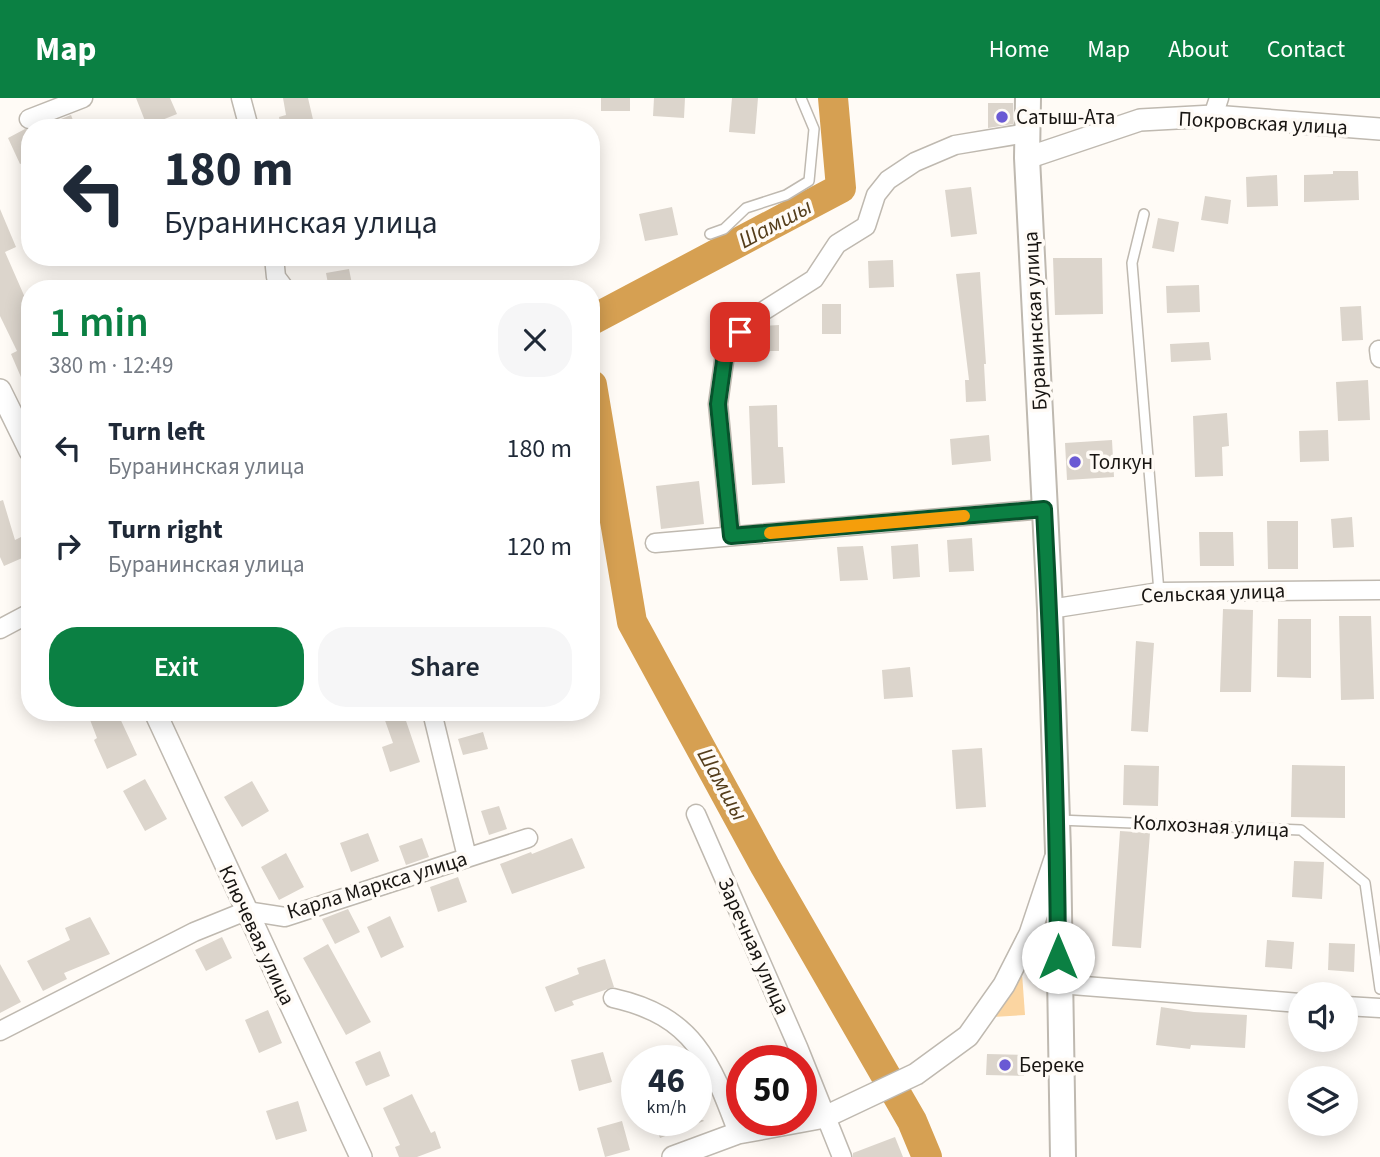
<!DOCTYPE html>
<meta charset="utf-8">
<style>
body{margin:0;font-family:"Source Sans 3",sans-serif;background:#f6f6f7;color:#1f2937;height:100vh;display:flex;flex-direction:column;font-size:26px;white-space:nowrap}
*{box-sizing:border-box;margin:0}
p{font-size:23px;color:#747a83}
.icon{flex:none;width:38px;height:38px;fill:none;stroke:currentColor;stroke-width:2;stroke-linecap:round;stroke-linejoin:round}
.map{position:relative;flex:1;overflow:hidden}
.sheet{position:absolute;left:21px;top:182px;width:579px;height:441px;display:flex;flex-direction:column;background:#fff;border-radius:28px;box-shadow:0 4px 18px #0003}
.sheet>*{flex:none}
.top-card{position:absolute;left:21px;top:21px;width:579px;height:147px;border-radius:28px;box-shadow:0 4px 18px #0003;background:#fff;color:#1f2937;overflow:hidden}
.buttons{position:absolute;left:1288px;top:884px;display:grid;gap:14px}
.buttons a{display:grid;place-items:center;width:70px;height:70px;border-radius:50%;background:#fff;box-shadow:0 4px 18px #0003;font-size:35px}
.speed{position:absolute;left:621px;top:947px;display:flex;gap:14px;font-size:35px;font-weight:700;text-align:center}
.speed>*{display:grid;place-content:center;width:91px;height:91px;border-radius:50%;background:#fff;box-shadow:0 4px 18px #0003;line-height:1}
.speed small{font-size:18px;font-weight:400}
.speed .limit{border:10px solid #d22;background:#fff;color:#111}
.pin{position:absolute;display:grid;place-items:center;width:60px;height:60px;color:#fff;margin:-30px;border-radius:14px;box-shadow:0 4px 10px #0006}
.me{position:absolute;width:77px;margin:-38px;rotate:0deg;stroke-linejoin:round;filter:drop-shadow(0 0 5px #0008)}
.turn{display:flex;align-items:center;gap:24px;height:147px;padding:0 28px;font-size:32px}
.turn .icon{width:91px;height:91px;stroke-width:2.5}
.turn b{display:block;font-size:49px;line-height:60px}
.round{display:grid;place-items:center;flex:none;width:74px;height:74px;border-radius:28px;background:#f6f6f7}
.overview{display:flex;align-items:center;justify-content:space-between;height:119px;padding:0 28px}
h1{font-size:42px;font-weight:600;line-height:52px;color:#0b8043}
.action{display:flex;gap:14px;margin-top:auto;padding:14px 28px}
.action a{flex:1;height:80px;border-radius:28px;background:#0b8043;color:#fff;font-size:28px;font-weight:600;line-height:80px;text-align:center}
.action a+a{background:#f6f6f7;color:#1f2937}
ul{padding:0;list-style:none}
li{display:flex;align-items:center;gap:21px;height:98px;padding:0 28px}
li div{flex:1}
li b{display:block;font-size:26px}
li em{font-style:normal}
header{display:flex;align-items:center;gap:42px;box-sizing:border-box;height:98px;padding:0 35px;background:#0b8043;color:#fff}
header strong{font-size:33px}
nav{display:flex;gap:38px;margin-inline-start:auto;font-size:24px}
.map>svg:first-child{display:block}
</style>
<header>
<strong>Map</strong>
<nav><a>Home</a><a>Map</a><a>About</a><a>Contact</a></nav>
</header>
<div class="map">
<svg width="1380" height="1059" viewBox="0 0 1380 1059">
<rect width="100%" height="100%" fill="#fffbf6"/>
<!-- green -->
<path fill="#fbd5a1" d="M 1022,875 L 1025,917 L 993,919 Z"/>
<g fill="none" stroke-linecap="round" stroke-linejoin="round">
<!-- river -->
<path stroke="#d6a052" stroke-width="30" d="M 592,222 L 841,90 L 833,0
M 592,287 L 632,524 L 765,768 L 912,1023 L 927,1059"/>
</g>
<!-- building -->
<path fill="#dcd5cc" d="M 136,0 L 170,0 L 177,16 L 147,28 Z
M 283,0 L 308,0 L 315,30 L 281,30 L 279,19 L 286,17 Z
M 601,0 L 630,0 L 630,13 L 601,13 Z
M 654,0 L 685,0 L 684,20 L 653,18 Z
M 732,0 L 758,0 L 755,36 L 729,34 Z
M 988,5 L 1013,5 L 1013,26 L 988,30 Z
M 71,17 L 76,30 L 47,30 L 46,27 Z
M 25,31 L 30,32 L 30,62 L 20,66 L 8,40 Z
M 1333,73 L 1358,73 L 1359,102 L 1304,104 L 1304,77 L 1333,76 Z
M 1277,77 L 1278,108 L 1247,109 L 1246,79 Z
M 971,89 L 977,136 L 951,139 L 945,92 Z
M 1205,98 L 1231,102 L 1228,126 L 1201,122 Z
M 672,109 L 678,137 L 645,143 L 639,116 Z
M 0,111 L 16,149 L 5,154 L 30,211 L 30,300 L 11,256 L 17,253 L 0,218 Z
M 1158,120 L 1179,124 L 1174,154 L 1152,150 Z
M 1053,160 L 1102,160 L 1103,216 L 1055,217 Z
M 893,162 L 894,189 L 869,190 L 868,163 Z
M 349,171 L 353,191 L 329,191 L 326,175 Z
M 980,174 L 986,266 L 984,266 L 986,303 L 966,304 L 965,282 L 969,282 L 956,176 Z
M 1199,187 L 1200,214 L 1167,215 L 1166,188 Z
M 822,206 L 841,206 L 841,236 L 822,236 Z
M 1361,208 L 1363,242 L 1342,243 L 1340,209 Z
M 779,227 L 779,253 L 753,253 L 753,237 L 761,228 Z
M 1209,244 L 1211,262 L 1171,264 L 1170,246 Z
M 1368,282 L 1370,322 L 1338,323 L 1336,284 Z
M 777,307 L 778,349 L 783,349 L 785,385 L 752,387 L 749,308 Z
M 1227,315 L 1229,348 L 1222,349 L 1223,378 L 1195,379 L 1193,318 Z
M 1328,332 L 1329,363 L 1300,364 L 1299,333 Z
M 989,337 L 991,363 L 952,367 L 950,341 Z
M 1112,342 L 1114,379 L 1067,382 L 1065,345 Z
M 699,383 L 704,426 L 661,431 L 656,388 Z
M 3,402 L 15,442 L 21,439 L 29,457 L 4,468 L 0,459 L 0,403 Z
M 1352,419 L 1354,449 L 1333,450 L 1331,421 Z
M 1267,423 L 1298,423 L 1298,471 L 1268,471 Z
M 1199,434 L 1233,434 L 1234,468 L 1200,468 Z
M 972,440 L 974,473 L 949,474 L 947,442 Z
M 918,446 L 920,479 L 893,481 L 891,448 Z
M 863,448 L 868,482 L 840,483 L 837,449 Z
M 1223,511 L 1253,512 L 1251,594 L 1220,594 Z
M 1339,518 L 1371,518 L 1374,601 L 1341,602 Z
M 1278,521 L 1311,521 L 1311,580 L 1277,579 Z
M 1136,543 L 1154,545 L 1148,634 L 1131,633 Z
M 910,569 L 913,599 L 884,601 L 882,572 Z
M 87,614 L 117,614 L 137,657 L 107,671 L 94,642 L 97,640 Z
M 382,614 L 403,614 L 420,664 L 390,674 L 382,649 L 393,645 Z
M 483,634 L 488,651 L 463,657 L 458,641 Z
M 982,650 L 986,709 L 956,711 L 952,652 Z
M 1124,667 L 1159,668 L 1158,708 L 1123,707 Z
M 1292,667 L 1345,668 L 1345,720 L 1291,719 Z
M 145,681 L 167,721 L 145,733 L 123,693 Z
M 252,683 L 269,713 L 242,729 L 224,699 Z
M 499,708 L 507,731 L 489,737 L 481,713 Z
M 1120,733 L 1150,735 L 1141,850 L 1112,848 Z
M 368,735 L 379,763 L 351,774 L 340,745 Z
M 422,740 L 429,759 L 406,767 L 399,748 Z
M 572,740 L 585,770 L 512,796 L 500,766 L 531,754 L 532,756 Z
M 286,755 L 304,789 L 279,802 L 261,769 Z
M 1294,763 L 1324,764 L 1322,801 L 1292,799 Z
M 458,779 L 467,804 L 438,814 L 430,789 Z
M 348,811 L 360,834 L 335,846 L 322,821 Z
M 390,818 L 404,849 L 381,860 L 367,829 Z
M 90,819 L 110,856 L 64,875 L 67,881 L 43,893 L 27,863 L 70,842 L 65,830 Z
M 222,839 L 232,860 L 206,873 L 195,852 Z
M 1267,842 L 1294,844 L 1292,871 L 1265,869 Z
M 1329,845 L 1355,846 L 1354,874 L 1328,872 Z
M 328,846 L 371,924 L 346,937 L 303,860 Z
M 605,861 L 614,889 L 572,903 L 574,907 L 555,914 L 545,889 L 579,876 L 577,870 Z
M 0,866 L 21,904 L 0,915 Z
M 1161,909 L 1194,914 L 1247,917 L 1245,950 L 1191,947 L 1190,951 L 1156,947 Z
M 268,912 L 282,945 L 259,955 L 245,922 Z
M 380,953 L 390,978 L 366,988 L 355,964 Z
M 603,954 L 612,984 L 579,993 L 571,962 Z
M 987,956 L 1024,957 L 1024,978 L 986,977 Z
M 412,996 L 431,1035 L 435,1033 L 441,1050 L 417,1059 L 399,1059 L 395,1049 L 400,1047 L 383,1010 Z
M 298,1003 L 307,1033 L 276,1042 L 266,1013 Z
M 653,1022 L 703,1022 L 704,1023 L 660,1040 Z
M 622,1023 L 630,1052 L 605,1059 L 597,1030 Z
M 895,1039 L 903,1059 L 853,1059 L 853,1055 Z"/>
<g fill="none" stroke-linecap="round" stroke-linejoin="round">
<defs>
<path id="service" d="M 1144,116 L 1132,165 L 1159,494
M 710,136 L 724,131 L 746,110 L 786,97 L 809,83 L 814,31 L 801,0
M 1059,722 L 1301,732 L 1365,785 L 1380,891"/>
<path id="minor" d="M 241,0 L 249,30
M 1213,18 L 1219,0
M 29,21 L 83,0
M 274,159 L 276,179 L 285,191
M 1379,252 L 1380,260
M 731,438 L 718,306 L 726,249 L 754,219 L 814,181 L 837,146 L 866,128 L 876,97 L 888,82 L 915,64 L 955,47 L 1027,35
M 655,445 L 1044,411
M 1050,511 L 1159,494 L 1380,492
M 0,531 L 30,515
M 432,614 L 467,759
M 696,716 L 798,949 L 842,1059
M 1059,886 L 1300,905
M 613,900 C 694,918 711,963 738,1035
M 1346,908 L 1380,910
M 0,933 L 194,834 L 246,813 L 285,819 L 528,740"/>
<path id="tertiary" d="M 1027,60 L 1140,22 L 1213,18 L 1380,31
M 0,292 L 30,353
M 155,614 L 361,1059
M 673,1059 L 738,1035 L 825,1019 L 916,976 L 968,938 L 1004,887 L 1030,836 L 1055,761"/>
<path id="secondary" d="M 1028,0 L 1027,60 L 1050,511 L 1058,753 L 1063,1059"/>
</defs>
<!-- service casing -->
<use href="#service" stroke="#bfb9b0" stroke-width="12"/>
<!-- minor casing -->
<use href="#minor" stroke="#bfb9b0" stroke-width="21"/>
<!-- tertiary casing -->
<use href="#tertiary" stroke="#bfb9b0" stroke-width="24"/>
<!-- secondary casing -->
<use href="#secondary" stroke="#bfb9b0" stroke-width="28"/>
<!-- service -->
<use href="#service" stroke="#fff" stroke-width="9"/>
<!-- minor -->
<use href="#minor" stroke="#fff" stroke-width="18"/>
<!-- tertiary -->
<use href="#tertiary" stroke="#fff" stroke-width="21"/>
<!-- secondary -->
<use href="#secondary" stroke="#fff" stroke-width="24"/>
</g>
<g fill="none" stroke-linecap="round" stroke-linejoin="round">
<defs>
<path id="route" d="M 740,234 L 726,249 L 718,306 L 731,438 L 1044,411 C 1052,561 1057,710 1058,859"/>
</defs>
<!-- route casing -->
<use href="#route" stroke="#07532c" stroke-width="18"/>
<!-- route -->
<use href="#route" stroke="#0b8043" stroke-width="12"/>
<!-- slow -->
<path stroke="#f59e0b" stroke-width="12" d="M 770,435 L 964,418"/>
</g>
<!-- markers -->
<g fill="#6a5ad4" stroke="#fffbf6" stroke-width="2.5">
<circle cx="1002" cy="19" r="7"/>
<circle cx="1075" cy="364" r="7"/>
<circle cx="1005" cy="967" r="7"/>
</g>
<g text-anchor="middle" stroke-width="7" stroke-linejoin="round" paint-order="stroke">
<!-- poi labels -->
<g font-size="21" fill="#181512" stroke="#fffbf6" text-anchor="start">
<text x="1016" y="26">Сатыш-Ата</text>
<text x="1089" y="371">Толкун</text>
<text x="1019" y="974">Береке</text>
</g>
<!-- street labels -->
<g font-size="21" fill="#181512" stroke="#fffbf6">
<text transform="translate(1263 25) rotate(3)" y="7">Покровская улица</text>
<text transform="translate(1035 223) rotate(-93)" y="7">Буранинская улица</text>
<text transform="translate(1213 495) rotate(-2)" y="7">Сельская улица</text>
<text transform="translate(1211 728) rotate(3)" y="7">Колхозная улица</text>
<text transform="translate(377 787) rotate(-17)" y="7">Карла Маркса улица</text>
<text transform="translate(257 837) rotate(65)" y="7">Ключевая улица</text>
<text transform="translate(754 848) rotate(66)" y="7">Заречная улица</text>
</g>
<!-- water labels -->
<g font-size="23" font-style="italic" fill="#553e1c" stroke="#fffbf6">
<text transform="translate(775 125) rotate(-28)" y="8">Шамшы</text>
<text transform="translate(723 686) rotate(61)" y="8">Шамшы</text>
</g>
</g>
</svg>
<div class="buttons">
<a><svg class="icon" aria-label="sound" viewBox="0 0 24 24"><path d="M4 9h4l5-4v14l-5-4H4zM17 9q2 3 0 6"/></svg></a>
<a><svg class="icon" aria-label="layers" viewBox="0 0 24 24"><path d="M12 4l9 5-9 5-9-5zM3 14l9 5 9-5"/></svg></a>
</div>
<div class="speed"><div>46<small>km/h</small></div><div class="limit">50</div></div>
<div class="pin" style="left:740px;top:234px;background:#d93025"><svg class="icon" aria-label="arrive" viewBox="0 0 24 24"><path d="M6 21V4h12l-3 4 3 4H6"/></svg></div>
<svg class="me" style="left:1058px;top:859px" viewBox="-20 -20 40 40"><circle r="19" fill="#fff"/><path d="M0-13L10 11 0 6-10 11z" fill="#0b8043"/></svg>
<div class="top-card">
<div class="turn"><svg class="icon" aria-label="left" viewBox="0 0 24 24"><path d="M17 20v-9H6M10 6l-5 5 5 5"/></svg><div><b>180 m</b>Буранинская улица</div></div>
</div>
<section class="sheet">
<div class="overview"><div><h1>1 min</h1><p>380 m · 12:49</p></div><a class="round"><svg class="icon" aria-label="close" viewBox="0 0 24 24"><path d="M6 6l12 12M18 6L6 18"/></svg></a></div>
<ul>
<li><svg class="icon" aria-label="left" viewBox="0 0 24 24"><path d="M17 20v-9H6M10 6l-5 5 5 5"/></svg><div><b>Turn left</b><p>Буранинская улица</p></div><em>180 m</em></li>
<li><svg class="icon" aria-label="right" viewBox="0 0 24 24"><path d="M7 20v-9h11M14 6l5 5-5 5"/></svg><div><b>Turn right</b><p>Буранинская улица</p></div><em>120 m</em></li>
</ul>
<div class="action"><a>Exit</a><a>Share</a></div>
</section>
</div>
